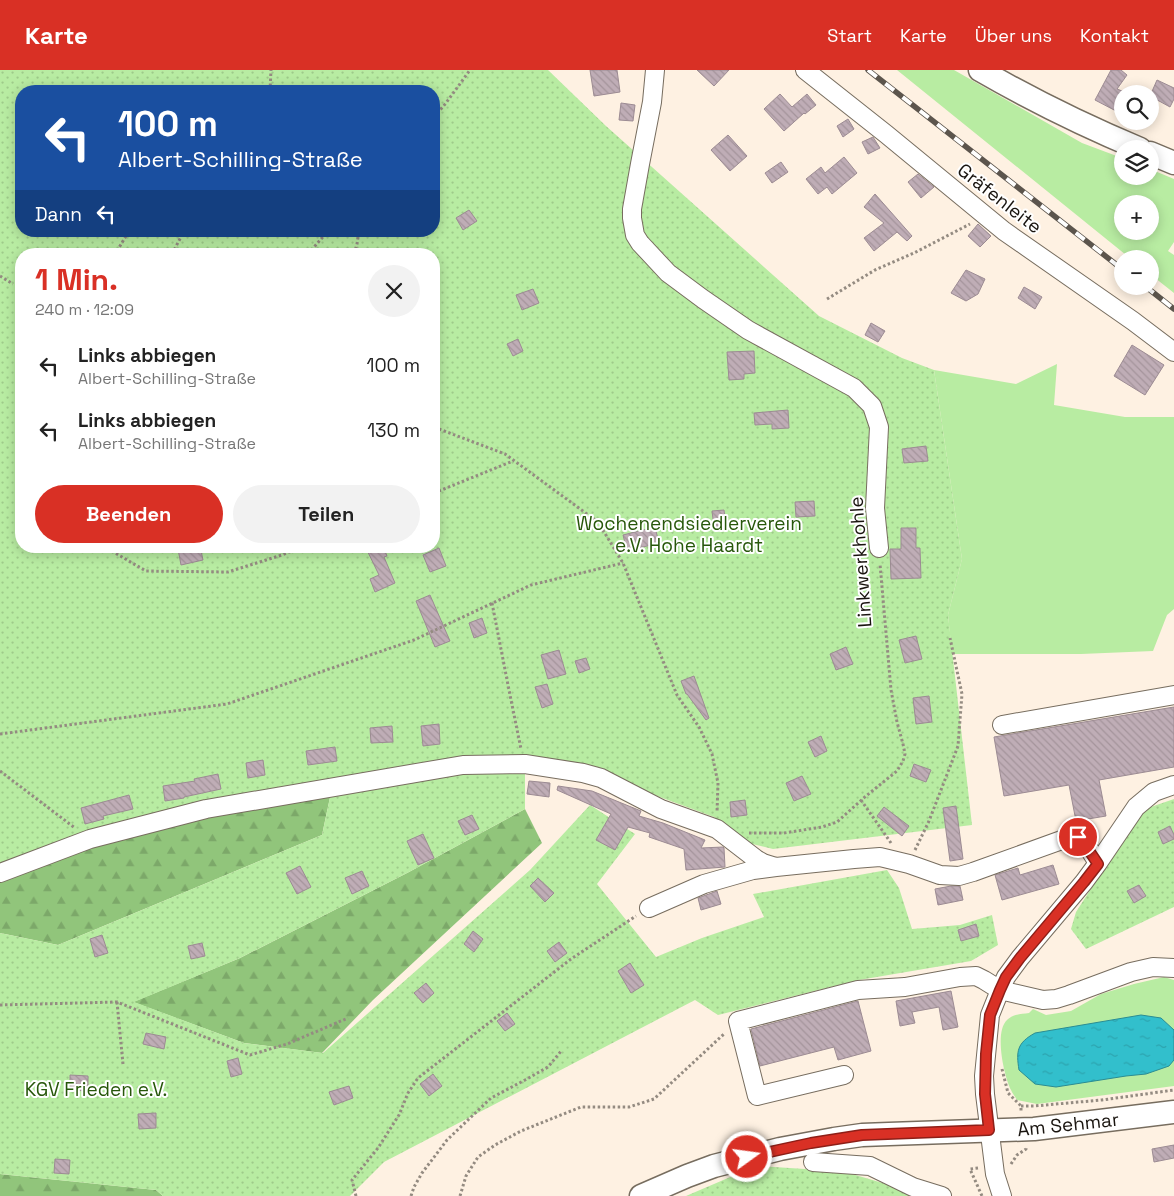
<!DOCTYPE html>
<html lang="de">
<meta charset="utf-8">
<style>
body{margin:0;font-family:"Space Grotesk",sans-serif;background:#f2f2f2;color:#222;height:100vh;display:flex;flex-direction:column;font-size:19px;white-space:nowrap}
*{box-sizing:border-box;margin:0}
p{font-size:16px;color:#767676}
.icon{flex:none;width:28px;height:28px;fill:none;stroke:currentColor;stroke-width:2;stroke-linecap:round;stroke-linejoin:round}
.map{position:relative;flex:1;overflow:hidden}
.panel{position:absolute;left:15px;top:178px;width:425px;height:305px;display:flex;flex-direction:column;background:#fff;border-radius:20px;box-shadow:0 2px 12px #0003}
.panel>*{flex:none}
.guide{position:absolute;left:15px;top:15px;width:425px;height:152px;border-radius:20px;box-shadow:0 2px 12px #0003;background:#1a4fa0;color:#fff;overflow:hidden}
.controls{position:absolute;left:1114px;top:15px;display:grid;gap:10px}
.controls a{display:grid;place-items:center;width:45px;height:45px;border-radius:50%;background:#fff;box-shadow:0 2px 12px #0003;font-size:25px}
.pin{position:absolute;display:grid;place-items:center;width:42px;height:42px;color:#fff;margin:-21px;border:2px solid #fff;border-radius:50%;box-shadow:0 1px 5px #0007}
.me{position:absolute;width:55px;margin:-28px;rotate:76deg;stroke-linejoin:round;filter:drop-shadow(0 0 4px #0008)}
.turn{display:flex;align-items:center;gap:18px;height:105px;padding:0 20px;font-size:22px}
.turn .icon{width:65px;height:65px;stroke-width:2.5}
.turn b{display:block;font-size:35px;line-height:42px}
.then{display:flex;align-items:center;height:48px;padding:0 20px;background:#0003;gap:10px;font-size:19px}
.round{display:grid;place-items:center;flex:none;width:52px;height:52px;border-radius:26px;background:#f2f2f2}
.head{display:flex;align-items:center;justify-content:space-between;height:85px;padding:0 20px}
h1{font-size:30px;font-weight:600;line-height:38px;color:#d93025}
.primary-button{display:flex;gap:10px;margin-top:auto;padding:10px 20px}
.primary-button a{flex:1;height:58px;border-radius:30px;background:#d93025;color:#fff;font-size:20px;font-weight:600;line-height:58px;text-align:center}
.primary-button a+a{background:#f2f2f2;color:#222}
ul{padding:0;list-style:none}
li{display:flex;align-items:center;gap:15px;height:65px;padding:0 20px}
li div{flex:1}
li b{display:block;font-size:19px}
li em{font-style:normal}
header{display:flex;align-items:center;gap:30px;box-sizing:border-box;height:70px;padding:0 25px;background:#d93025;color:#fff}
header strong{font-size:24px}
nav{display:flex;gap:28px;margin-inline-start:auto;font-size:18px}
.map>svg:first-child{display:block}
</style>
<header>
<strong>Karte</strong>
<nav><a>Start</a><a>Karte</a><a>Über uns</a><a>Kontakt</a></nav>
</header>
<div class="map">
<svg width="1174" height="1126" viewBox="0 0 1174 1126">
<defs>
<pattern id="forest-firs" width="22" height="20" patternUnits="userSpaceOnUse" patternTransform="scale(1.25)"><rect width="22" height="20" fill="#91c57b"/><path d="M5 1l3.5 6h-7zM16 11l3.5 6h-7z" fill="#7ca869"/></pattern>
<pattern id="garden-dots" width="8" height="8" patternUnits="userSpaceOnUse" patternTransform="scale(1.25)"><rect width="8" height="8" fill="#b8eca2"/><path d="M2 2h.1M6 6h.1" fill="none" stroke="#9eca8a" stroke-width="1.8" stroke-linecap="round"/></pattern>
<pattern id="water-ripples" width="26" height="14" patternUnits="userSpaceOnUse" patternTransform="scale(1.25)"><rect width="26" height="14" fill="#32bfcc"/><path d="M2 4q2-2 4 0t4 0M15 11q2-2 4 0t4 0" fill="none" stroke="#2ca3ae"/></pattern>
<pattern id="building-back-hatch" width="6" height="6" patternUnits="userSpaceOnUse" patternTransform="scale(1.25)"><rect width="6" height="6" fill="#bfadb6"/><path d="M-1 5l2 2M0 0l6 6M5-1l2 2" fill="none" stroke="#a4949b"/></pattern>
</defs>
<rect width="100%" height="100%" fill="#fef1e2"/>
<!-- grass -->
<path fill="#b8eca2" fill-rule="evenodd" d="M 897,0 L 954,0 L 1082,73 L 1122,88 L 1122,106 L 1150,106 L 1150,99 L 1174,109 L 1174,172 L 1168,181 L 1174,185 L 1174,223 L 1150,204 L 1150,189 L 1131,189 ZM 1122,134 L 1150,134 L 1150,161 L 1122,161 Z
M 1057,294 L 1054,335 L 1125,347 L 1174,347 L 1174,539 L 1167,545 L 1153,581 L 1081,584 L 952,584 L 948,545 L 962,489 L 934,300 L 1016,314 Z
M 1164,907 L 1174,910 L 1174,1016 L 1037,1034 L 1017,1030 C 1015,1026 1012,1023 1011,1020 C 1004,1006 994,962 1007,950 C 1013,944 1021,944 1029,943 L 1033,939 L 1046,945 L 1071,941 L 1101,924 L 1134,914 Z"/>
<!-- forest -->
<path fill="url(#forest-firs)" d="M 332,718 L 322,765 L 58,875 L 0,863 L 0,803 L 90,769 Z
M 525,739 L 542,773 L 373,930 L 322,983 L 244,973 L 133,932 L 240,888 L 409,802 Z
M 0,1104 L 156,1120 L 163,1126 L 0,1126 Z"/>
<!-- garden -->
<path fill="url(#garden-dots)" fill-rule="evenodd" d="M 0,0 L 548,0 L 606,56 L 819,246 L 902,288 L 934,300 L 962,489 L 948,545 L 972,755 L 773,779 L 748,773 L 714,747 L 638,719 L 525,694 L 525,739 L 409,802 L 240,888 L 134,932 L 244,973 L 323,983 L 530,800 L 590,735 L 635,764 L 597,814 L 656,887 L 702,868 L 764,847 L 753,824 L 887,800 L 899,818 L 912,859 L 960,855 L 992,845 L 998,875 L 971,891 L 859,910 L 718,945 L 695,930 L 384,1092 L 350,1126 L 163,1126 L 156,1120 L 0,1104 L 0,863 L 58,875 L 322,765 L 332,718 L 206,739 L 0,803 ZM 21,21 L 434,21 L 434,161 L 21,161 ZM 21,184 L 434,184 L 434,476 L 21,476 Z
M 1174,729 L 1174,837 L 1086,879 L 1071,859 L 1076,842 L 1114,783 L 1145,739 Z
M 756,1096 L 805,1099 L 852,1104 L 927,1126 L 686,1126 Z"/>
<!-- water -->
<path fill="url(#water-ripples)" stroke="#2a8c93" d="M 1141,945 L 1161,948 L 1174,960 L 1174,990 L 1169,996 L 1146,1004 L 1126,1006 L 1056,1017 L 1035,1014 L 1019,1000 C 1016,981 1017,973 1035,963 Z"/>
<!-- building -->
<path fill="url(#building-back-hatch)" stroke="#9c8b93" d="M 590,0 L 617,0 L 620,22 L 594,26 Z
M 697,0 L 729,0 L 714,16 Z
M 1111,0 L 1121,0 L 1127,5 L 1117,19 L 1127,23 L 1122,24 L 1122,32 L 1118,42 L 1095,30 Z
M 1157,10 L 1174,18 L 1174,29 L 1170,37 L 1150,26 Z
M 780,24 L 792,37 L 807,24 L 816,35 L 805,44 L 804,43 L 784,61 L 764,39 Z
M 621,33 L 635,35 L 633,51 L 619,50 Z
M 848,49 L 854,59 L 843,67 L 837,56 Z
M 728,65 L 747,86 L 730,101 L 711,80 Z
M 873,67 L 880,78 L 868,84 L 862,72 Z
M 844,87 L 857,103 L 832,124 L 827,117 L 818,124 L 806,109 L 821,97 L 825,103 Z
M 781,92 L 788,102 L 772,113 L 765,103 Z
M 918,104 L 934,117 L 921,128 L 908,112 Z
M 875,124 L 912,166 L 907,171 L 897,162 L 874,181 L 864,168 L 884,153 L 864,137 Z
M 469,140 L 477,151 L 463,160 L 456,148 Z
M 978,154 L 991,166 L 980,177 L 968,166 Z
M 966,200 L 985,209 L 978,224 L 966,231 L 951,223 Z
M 1024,217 L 1042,227 L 1035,239 L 1018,228 Z
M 533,219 L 539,233 L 522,240 L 516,225 Z
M 871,253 L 885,261 L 878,272 L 865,265 Z
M 518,269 L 523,281 L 513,286 L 507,274 Z
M 1132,275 L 1164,295 L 1145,325 L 1114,306 Z
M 754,281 L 755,303 L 744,304 L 744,309 L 729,310 L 727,282 Z
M 788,340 L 789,358 L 772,359 L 772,354 L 755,355 L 754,343 Z
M 926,376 L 928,391 L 904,393 L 902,379 Z
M 814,431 L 815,446 L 796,447 L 795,432 Z
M 724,440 L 726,456 L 714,457 L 712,441 Z
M 655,457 L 659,473 L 627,481 L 623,465 Z
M 901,458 L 916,458 L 916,478 L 920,478 L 921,508 L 891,509 L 890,479 L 901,479 Z
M 191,476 L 200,476 L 203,490 L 181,495 L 178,479 Z
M 365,476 L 383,476 L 387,486 L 384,487 L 395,513 L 375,522 L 370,509 L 379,505 Z
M 439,478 L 446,496 L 430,502 L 423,485 Z
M 430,525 L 450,571 L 435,577 L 416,531 Z
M 482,548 L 487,563 L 474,568 L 469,553 Z
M 916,566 L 922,589 L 905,593 L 899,570 Z
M 846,577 L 853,594 L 836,600 L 830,584 Z
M 559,580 L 566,604 L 548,609 L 541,585 Z
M 586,588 L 590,599 L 579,603 L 575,591 Z
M 694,606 L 709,648 L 706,650 L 687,624 L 686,624 L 681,611 Z
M 547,614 L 553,634 L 542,638 L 535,617 Z
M 929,626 L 932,652 L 916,654 L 913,628 Z
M 1174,637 L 1174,697 L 1099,710 L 1106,746 L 1076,751 L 1069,715 L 1004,726 L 994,667 Z
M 439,654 L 440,674 L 423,676 L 421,656 Z
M 392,656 L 393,672 L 371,673 L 370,658 Z
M 821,666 L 827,681 L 815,687 L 808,672 Z
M 335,677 L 337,691 L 308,695 L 306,681 Z
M 263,690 L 265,705 L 248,708 L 246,693 Z
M 914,694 L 931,700 L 926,712 L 910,706 Z
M 218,704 L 221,719 L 184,727 L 184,728 L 165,731 L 163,716 L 195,711 L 194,709 Z
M 802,706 L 811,724 L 794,731 L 786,713 Z
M 529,711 L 550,713 L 549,727 L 527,724 Z
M 558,716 L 592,721 L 641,741 L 639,746 L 663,753 L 705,770 L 701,778 L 723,777 L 724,778 L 725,797 L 686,800 L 684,779 L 649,767 L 650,763 L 628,757 L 615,780 L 596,770 L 611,744 L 557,720 Z
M 129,725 L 133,739 L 103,746 L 104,749 L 85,754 L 81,738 Z
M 745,730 L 747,745 L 731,747 L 730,732 Z
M 956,736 L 963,789 L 950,791 L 943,738 Z
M 884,737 L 909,756 L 902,766 L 877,746 Z
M 472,745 L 479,759 L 465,765 L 458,751 Z
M 1170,756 L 1174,765 L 1174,769 L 1163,774 L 1158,762 Z
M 423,764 L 434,788 L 418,795 L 407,771 Z
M 1053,795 L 1059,814 L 1002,830 L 995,805 L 1018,798 L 1020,805 Z
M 300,796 L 311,817 L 297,824 L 286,803 Z
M 362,801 L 369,816 L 352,824 L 345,808 Z
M 538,808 L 554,823 L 545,832 L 530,816 Z
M 1139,815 L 1146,826 L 1134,833 L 1127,821 Z
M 951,816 L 960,816 L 963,830 L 938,835 L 935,819 Z
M 717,821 L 721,834 L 701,840 L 698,828 Z
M 976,854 L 979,866 L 961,871 L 958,860 Z
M 473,861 L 483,869 L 474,882 L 464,874 Z
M 102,865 L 108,883 L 95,887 L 90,869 Z
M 559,872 L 567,883 L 555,892 L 547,881 Z
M 202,873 L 205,886 L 191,889 L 188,876 Z
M 630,893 L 644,915 L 631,923 L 618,901 Z
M 426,913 L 434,923 L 423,933 L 414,923 Z
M 951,921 L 958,957 L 943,960 L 939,937 L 912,942 L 915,953 L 900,956 L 896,931 Z
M 858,931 L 871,981 L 838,990 L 834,977 L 760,996 L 751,959 Z
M 507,943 L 515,954 L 505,961 L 497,951 Z
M 146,963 L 166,967 L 164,979 L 143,974 Z
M 238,988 L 242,1004 L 231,1007 L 227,991 Z
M 433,1004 L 442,1016 L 429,1026 L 420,1014 Z
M 70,1005 L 88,1006 L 88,1021 L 70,1020 Z
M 349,1016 L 353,1028 L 334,1035 L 329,1022 Z
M 156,1043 L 156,1058 L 139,1059 L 138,1044 Z
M 1174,1075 L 1174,1088 L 1154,1092 L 1152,1079 Z
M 55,1089 L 70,1090 L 69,1104 L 54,1103 Z"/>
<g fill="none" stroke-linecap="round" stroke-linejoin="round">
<defs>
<path id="minor" d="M 655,0 L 652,32 L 640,94 L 632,139 L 632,148 L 635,165 L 640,173 L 668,203 L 703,229 L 748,260 L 854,318 L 872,336 L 879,357 L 875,438 L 879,478
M 805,0 L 886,64 L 1004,161 L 1133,251 L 1174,282
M 1002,655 L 1174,625
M 0,803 L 90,769 L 206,739 L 463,695 L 525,694 L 583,703 L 601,708 L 661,739 L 717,759 L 756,789 L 763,793 L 776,797
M 649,838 L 704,814 L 753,800 L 776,797 L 854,789 L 880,787 L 909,794 L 940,805 L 959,806 L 973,802 L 1070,767 C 1084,766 1091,783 1098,793
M 844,1005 L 757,1026 L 738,951 L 858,920 L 905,917 L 960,907 L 976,906 L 984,910 L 1000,920 L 1043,930 L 1056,929 L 1069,925 L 1131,902 L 1153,897 L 1174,898
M 813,1092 L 870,1096 L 913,1117 L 942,1126
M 1002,1126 L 995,1104 L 985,1024 L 984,1006 L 990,945 L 1000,920 L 1006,907 L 1020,888 L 1084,812 L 1098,793 L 1136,737 L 1154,722 L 1174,715"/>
<path id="major" d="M 980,0 C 1032,30 1085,56 1140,79
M 1150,83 L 1174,93
M 641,1126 L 687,1106 L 714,1096 L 780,1079 L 834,1069 L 862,1065 L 889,1064 L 1034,1059 L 1174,1042"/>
</defs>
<!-- minor casing -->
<use href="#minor" stroke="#776d5f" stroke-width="20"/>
<!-- major casing -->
<use href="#major" stroke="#776d5f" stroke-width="25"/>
<!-- path -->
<path stroke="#948b81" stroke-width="3" stroke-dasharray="2.5 2.5" stroke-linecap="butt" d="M 270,21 L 271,0
M 434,47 L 446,33 L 470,0
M 117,181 L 129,161
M 172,184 L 184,161
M 308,184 L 328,161
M 354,184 L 357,174 L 359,161
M 0,206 L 13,214
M 827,229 L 875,200 L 914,183 L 970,154
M 434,360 L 439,359 L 505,384 L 598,452 L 623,493 L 677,625 L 699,657 L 712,684 L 718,713 L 717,743
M 434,423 L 513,391
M 103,476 L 146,501 L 228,502 L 282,485 L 304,476
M 492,533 L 509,620 L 521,679
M 0,664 L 227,634 L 414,570 L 531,515 L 623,493
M 0,701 L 75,758
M 861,730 L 891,773
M 749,763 L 784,763 L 822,757 L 837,752 L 866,726 L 897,701 L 903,691 L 905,684 L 903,674 L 897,652 L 891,620 L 880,494
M 915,780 L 929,751 L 958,676 L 962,624 L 950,568
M 117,932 L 123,994
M 0,935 L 117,932 L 250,985 L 287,974 L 348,948
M 1002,999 L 1008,1023 L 1021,1036 L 1021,1042
M 1021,1036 L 1034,1036 L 1102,1030 L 1174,1020
M 1011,1094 L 1017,1085 L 1026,1079 L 1026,1078
M 978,1098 L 970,1099 L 982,1126
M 356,1126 L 352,1110 L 378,1078 L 399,1045 L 408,1023 L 418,1008 L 571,889 L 636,846
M 411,1126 L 414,1117 L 422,1103 L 447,1070 L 491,1028 L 525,1010 L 548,997 L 562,980
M 460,1126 L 466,1106 L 478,1087 L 495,1075 L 521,1061 L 581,1037 L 629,1037 L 654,1029 L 725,963"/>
<!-- minor -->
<use href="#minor" stroke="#fff" stroke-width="18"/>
<!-- major -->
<use href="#major" stroke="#fff" stroke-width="22"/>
<defs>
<path id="rail" d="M 868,0 L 1122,199
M 1145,216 L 1174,239"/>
</defs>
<!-- rail casing -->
<use href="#rail" stroke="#5c554d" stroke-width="5.5"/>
<!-- rail -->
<use href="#rail" stroke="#fff" stroke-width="4" stroke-dasharray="11" stroke-linecap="butt"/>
</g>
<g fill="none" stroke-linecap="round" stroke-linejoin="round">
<defs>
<path id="route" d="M 747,1087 L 811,1073 L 862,1065 L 989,1060 L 985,1024 L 986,984 L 990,945 L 1000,920 L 1006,907 L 1020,888 L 1084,812 L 1098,794 L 1082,770 L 1078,767"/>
</defs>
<!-- route casing -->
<use href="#route" stroke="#8d1f18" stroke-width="12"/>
<!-- route -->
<use href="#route" stroke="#d93025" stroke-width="9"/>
</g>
<g text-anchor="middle" stroke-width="4" stroke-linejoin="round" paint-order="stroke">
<!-- street labels -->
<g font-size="19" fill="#19140f" stroke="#fff">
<text transform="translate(1000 128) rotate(38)" y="7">Gräfenleite</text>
<text transform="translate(860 492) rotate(-94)" y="7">Linkwerkhohle</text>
<text transform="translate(1068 1054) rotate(-6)" y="7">Am Sehmar</text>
</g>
<!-- park labels -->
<g font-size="19" fill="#27570a" stroke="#fff">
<text x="689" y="460">Wochenendsiedlerverein<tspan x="689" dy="22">e.V. Hohe Haardt</tspan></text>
<text x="96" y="1026">KGV Frieden e.V.</text>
</g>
</g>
</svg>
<div class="controls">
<a><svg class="icon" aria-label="search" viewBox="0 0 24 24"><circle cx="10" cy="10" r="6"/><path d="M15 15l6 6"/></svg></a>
<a><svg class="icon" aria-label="layers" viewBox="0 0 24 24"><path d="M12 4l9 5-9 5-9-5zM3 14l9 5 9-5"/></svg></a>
<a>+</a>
<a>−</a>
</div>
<div class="pin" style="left:1078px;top:767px;background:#d93025"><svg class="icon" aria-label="arrive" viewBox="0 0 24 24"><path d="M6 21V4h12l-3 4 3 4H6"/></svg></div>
<svg class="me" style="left:747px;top:1087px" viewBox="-20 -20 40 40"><circle r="17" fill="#d93025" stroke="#fff" stroke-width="3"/><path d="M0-11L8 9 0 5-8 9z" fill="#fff"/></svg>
<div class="guide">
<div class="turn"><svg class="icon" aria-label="left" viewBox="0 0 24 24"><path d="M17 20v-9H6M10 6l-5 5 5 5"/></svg><div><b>100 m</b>Albert-Schilling-Straße</div></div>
<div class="then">Dann<svg class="icon" aria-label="left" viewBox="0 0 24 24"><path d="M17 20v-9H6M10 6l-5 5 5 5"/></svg></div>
</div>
<section class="panel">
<div class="head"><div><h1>1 Min.</h1><p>240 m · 12:09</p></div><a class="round"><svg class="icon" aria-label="close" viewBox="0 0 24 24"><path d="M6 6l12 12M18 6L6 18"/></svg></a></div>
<ul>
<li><svg class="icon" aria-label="left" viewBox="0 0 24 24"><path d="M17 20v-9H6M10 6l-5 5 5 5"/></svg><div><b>Links abbiegen</b><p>Albert-Schilling-Straße</p></div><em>100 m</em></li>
<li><svg class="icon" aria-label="left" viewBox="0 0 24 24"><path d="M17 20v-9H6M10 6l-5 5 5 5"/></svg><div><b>Links abbiegen</b><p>Albert-Schilling-Straße</p></div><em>130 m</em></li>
</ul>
<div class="primary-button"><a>Beenden</a><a>Teilen</a></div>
</section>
</div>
